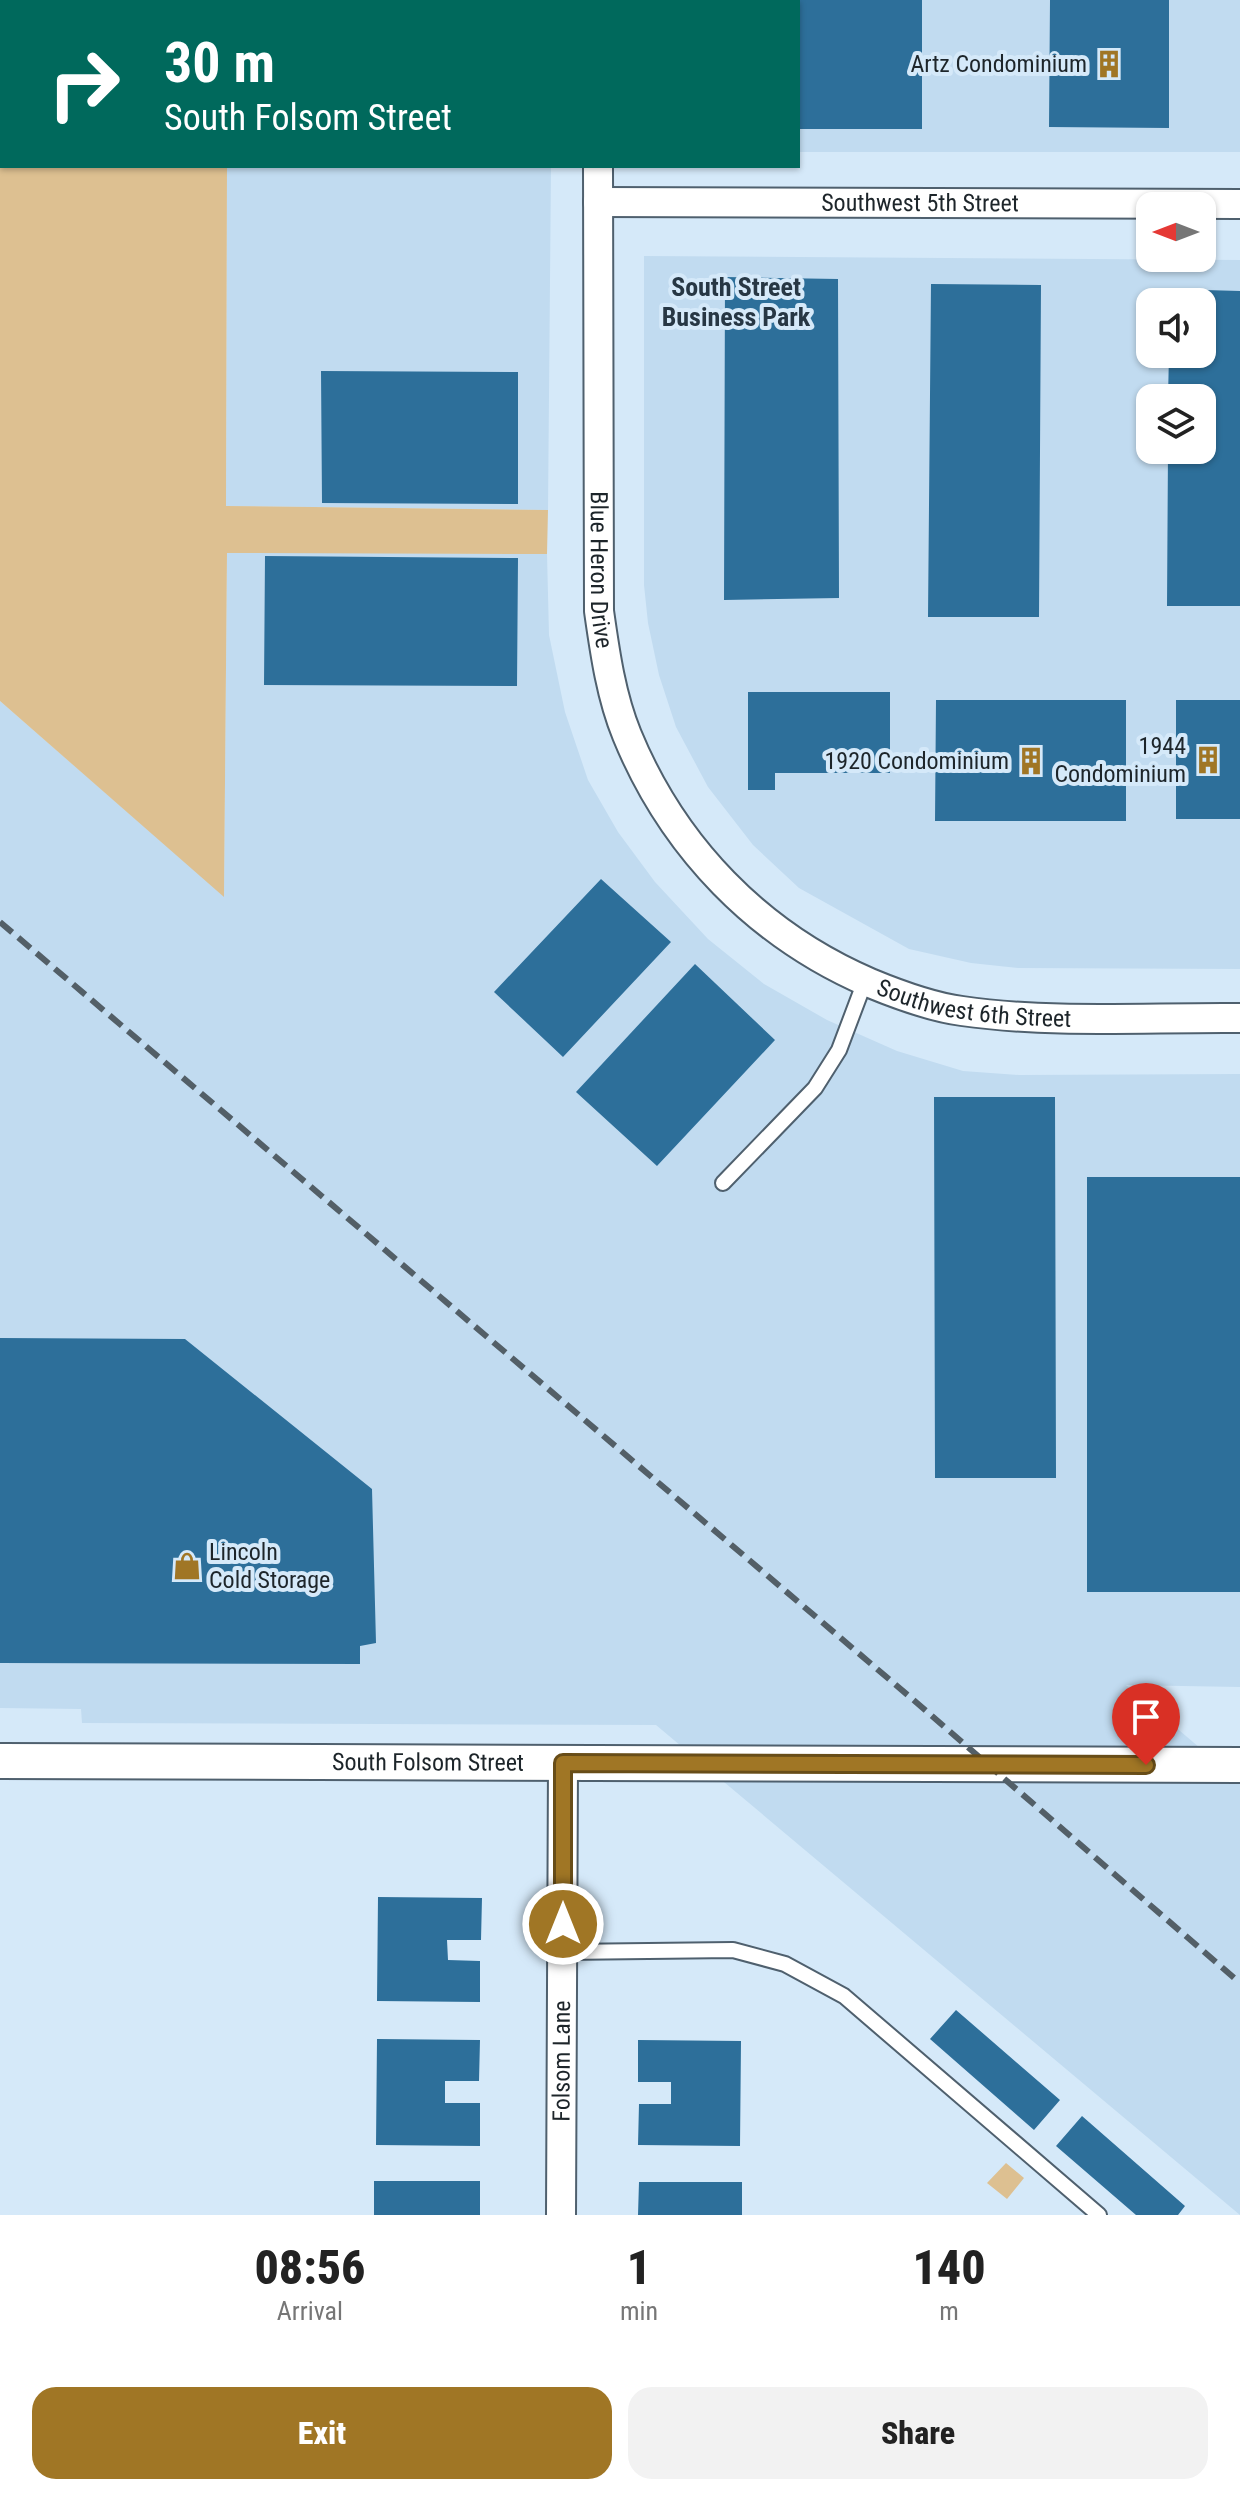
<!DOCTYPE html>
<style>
body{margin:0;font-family:"Roboto Condensed",sans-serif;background:#f2f2f2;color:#222;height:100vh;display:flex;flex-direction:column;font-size:30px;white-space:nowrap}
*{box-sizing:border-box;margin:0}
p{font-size:26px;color:#767676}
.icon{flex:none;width:44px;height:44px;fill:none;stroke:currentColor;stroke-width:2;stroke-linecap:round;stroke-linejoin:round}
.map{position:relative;height:2215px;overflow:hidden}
.panel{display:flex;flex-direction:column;background:#fff;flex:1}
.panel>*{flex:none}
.top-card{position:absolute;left:0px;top:0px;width:800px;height:168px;box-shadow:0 2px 6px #0004;background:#00695c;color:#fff;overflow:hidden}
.needle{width:52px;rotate:270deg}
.buttons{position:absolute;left:1136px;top:192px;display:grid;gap:16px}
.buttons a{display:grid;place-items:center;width:80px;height:80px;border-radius:16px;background:#fff;box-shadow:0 2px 6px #0004;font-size:40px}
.pin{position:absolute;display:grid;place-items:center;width:68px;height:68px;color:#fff;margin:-82px -34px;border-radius:50% 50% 50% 0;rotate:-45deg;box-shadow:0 0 8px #0007}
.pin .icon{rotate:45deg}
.me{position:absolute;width:88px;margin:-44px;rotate:0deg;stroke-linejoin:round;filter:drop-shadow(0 0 6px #0008)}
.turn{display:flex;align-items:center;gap:28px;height:168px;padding:0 32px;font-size:36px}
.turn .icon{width:104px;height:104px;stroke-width:2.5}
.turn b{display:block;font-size:56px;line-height:68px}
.eta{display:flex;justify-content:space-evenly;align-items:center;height:136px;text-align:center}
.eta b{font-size:48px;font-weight:800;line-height:56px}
.action{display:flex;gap:16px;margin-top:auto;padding:16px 32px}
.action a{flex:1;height:92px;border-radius:24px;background:#a07625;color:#fff;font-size:32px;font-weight:800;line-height:92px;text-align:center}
.action a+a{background:#f2f2f2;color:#222}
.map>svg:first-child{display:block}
</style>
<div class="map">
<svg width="1240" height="2215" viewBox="0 0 1240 2215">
<rect width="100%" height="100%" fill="#d5e9f9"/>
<!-- built -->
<path fill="#c1dbf0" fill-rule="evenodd" d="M 228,0 L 553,0 L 228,2 Z
M 646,0 L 1240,0 L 1240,152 L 798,152 L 798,2 Z
M 227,166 L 551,166 L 548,510 L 226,506 Z
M 644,256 L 1240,260 L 1240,969 L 1018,968 L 971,963 L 909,949 L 799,888 L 753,845 L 708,787 L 676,727 L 659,675 L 648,623 L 644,585 ZM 1150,302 L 1202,302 L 1202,354 L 1150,354 ZM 1150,398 L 1202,398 L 1202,450 L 1150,450 Z
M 227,552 L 547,554 L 549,635 L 565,712 L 588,780 L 618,832 L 655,882 L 708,939 L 764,984 L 827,1020 L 897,1051 L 963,1071 L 1019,1075 L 1240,1074 L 1240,1687 L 1126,1685 L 1240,1782 L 1240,2215 L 656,1725 L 82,1723 L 81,1709 L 0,1708 L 0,701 L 224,896 Z"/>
<!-- green -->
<path fill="#ddc091" d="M 0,0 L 228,0 L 2,2 L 2,166 L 227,166 L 226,506 L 548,510 L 547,554 L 227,553 L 224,897 L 0,701 Z
M 1006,2163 L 1024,2178 L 1007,2199 L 987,2183 Z"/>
<!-- building -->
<path fill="#2d6f9a" d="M 798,0 L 922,0 L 922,129 L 798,129 Z
M 1050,0 L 1169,0 L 1169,128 L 1049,127 Z
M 725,277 L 838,279 L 839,598 L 724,600 Z
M 931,284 L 1041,285 L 1039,617 L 928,617 Z
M 1169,289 L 1240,291 L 1240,606 L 1167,606 L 1168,450 L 1202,450 L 1202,398 L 1168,398 L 1169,354 L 1202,354 L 1202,302 L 1169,302 Z
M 321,371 L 518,372 L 518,504 L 322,503 Z
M 265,556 L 518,558 L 517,686 L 264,685 Z
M 748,692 L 890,692 L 890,773 L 775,773 L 775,790 L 748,790 Z
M 936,700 L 1126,700 L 1126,821 L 935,821 Z
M 1176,700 L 1240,700 L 1240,819 L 1176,819 Z
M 601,879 L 671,942 L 563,1057 L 494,992 Z
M 695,964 L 775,1040 L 657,1166 L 576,1092 Z
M 934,1097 L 1055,1097 L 1056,1478 L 935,1478 Z
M 1087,1177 L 1240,1177 L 1240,1592 L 1087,1592 Z
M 0,1338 L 185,1339 L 372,1489 L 376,1643 L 360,1646 L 360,1664 L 0,1663 Z
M 378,1897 L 482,1898 L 481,1940 L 447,1940 L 448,1960 L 480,1961 L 480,2002 L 377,2001 Z
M 956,2010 L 1060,2100 L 1034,2130 L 930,2039 Z
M 377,2039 L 480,2040 L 479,2081 L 445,2081 L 445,2103 L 480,2103 L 480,2146 L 376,2145 Z
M 638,2040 L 741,2041 L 740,2146 L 638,2145 L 639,2104 L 671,2104 L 671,2082 L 638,2082 Z
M 1082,2116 L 1185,2206 L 1178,2215 L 1136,2215 L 1056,2146 Z
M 374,2181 L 480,2181 L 480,2215 L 374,2215 Z
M 639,2182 L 742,2182 L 742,2215 L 638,2215 Z"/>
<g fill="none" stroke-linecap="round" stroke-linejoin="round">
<defs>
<path id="service" d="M 723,1183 L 815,1088 L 839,1050 L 865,981
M 563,1952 L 733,1950 L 785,1964 L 844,1996 L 1099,2215"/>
<g id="minor">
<path d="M 599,2 L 599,0"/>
<path id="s1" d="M 598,166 L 599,611 C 605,653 611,696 627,735 C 673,847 758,935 870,983 C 899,995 931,1007 962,1011 C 1053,1024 1148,1017 1240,1018"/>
<path id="s2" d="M 598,202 L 1240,204"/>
<path id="s3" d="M 561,2215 L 563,1763"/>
</g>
<g id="tertiary">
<path id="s4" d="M 0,1761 L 1240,1765"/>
</g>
</defs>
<!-- service casing -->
<use href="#service" stroke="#4f606e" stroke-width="18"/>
<!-- minor casing -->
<use href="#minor" stroke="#4f606e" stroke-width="32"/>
<!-- tertiary casing -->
<use href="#tertiary" stroke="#4f606e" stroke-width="38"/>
<!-- service -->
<use href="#service" stroke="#fff" stroke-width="14"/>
<!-- minor -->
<use href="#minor" stroke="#fff" stroke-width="28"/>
<!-- tertiary -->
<use href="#tertiary" stroke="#fff" stroke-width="34"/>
<!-- rail -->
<path stroke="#535f67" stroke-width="6" stroke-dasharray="16 8" stroke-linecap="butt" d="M 0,922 L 917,1703 L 1240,1983"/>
</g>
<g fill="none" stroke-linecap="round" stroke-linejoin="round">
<defs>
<path id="route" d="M 563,1924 L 563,1763 L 1146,1765"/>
</defs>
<!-- route casing -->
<use href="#route" stroke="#684d18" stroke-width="20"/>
<!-- route -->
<use href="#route" stroke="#a07625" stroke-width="14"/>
</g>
<!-- icons -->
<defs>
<symbol id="building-bare" viewBox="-9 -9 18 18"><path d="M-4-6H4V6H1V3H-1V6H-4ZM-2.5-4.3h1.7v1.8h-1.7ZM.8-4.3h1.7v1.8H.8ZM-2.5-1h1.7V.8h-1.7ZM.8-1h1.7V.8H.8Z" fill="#a07625" stroke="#d5e9f9" stroke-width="2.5" paint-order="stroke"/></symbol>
<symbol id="shop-bare" viewBox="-9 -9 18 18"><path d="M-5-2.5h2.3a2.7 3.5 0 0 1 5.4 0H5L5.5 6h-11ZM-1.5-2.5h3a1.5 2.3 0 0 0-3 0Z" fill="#a07625" stroke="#d5e9f9" stroke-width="2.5" paint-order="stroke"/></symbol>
</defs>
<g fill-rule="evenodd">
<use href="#building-bare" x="1089" y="44" width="40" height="40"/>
<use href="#building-bare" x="1188" y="740" width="40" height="40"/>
<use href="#building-bare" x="1011" y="741" width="40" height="40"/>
<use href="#shop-bare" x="167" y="1546" width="40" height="40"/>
</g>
<g text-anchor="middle" stroke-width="8" stroke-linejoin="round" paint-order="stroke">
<!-- poi labels -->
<g font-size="24" fill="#1d252a" stroke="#d5e9f9" text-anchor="end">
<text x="1087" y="72">Artz Condominium</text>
<text x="1186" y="754">1944<tspan x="1186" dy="28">Condominium</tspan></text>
<text x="1009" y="769">1920 Condominium</text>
<text x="209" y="1560" text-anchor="start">Lincoln<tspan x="209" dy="28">Cold Storage</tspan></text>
</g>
<!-- street labels -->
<g font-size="24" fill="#1d252a" stroke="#d5e9f9">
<text dy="8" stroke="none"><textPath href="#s2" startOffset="322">Southwest 5th Street</textPath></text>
<text dy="8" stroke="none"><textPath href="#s1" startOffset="404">Blue Heron Drive</textPath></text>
<text dy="8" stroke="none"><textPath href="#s1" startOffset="1036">Southwest 6th Street</textPath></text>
<text dy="8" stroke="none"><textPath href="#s4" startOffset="428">South Folsom Street</textPath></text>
<text dy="8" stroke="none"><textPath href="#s3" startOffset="154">Folsom Lane</textPath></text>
</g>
<!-- neighbourhood labels -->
<g font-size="26" font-weight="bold" fill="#273744" stroke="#d5e9f9">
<text x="736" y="296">South Street<tspan x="736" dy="30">Business Park</tspan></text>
</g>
</g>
</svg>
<div class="buttons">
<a><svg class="needle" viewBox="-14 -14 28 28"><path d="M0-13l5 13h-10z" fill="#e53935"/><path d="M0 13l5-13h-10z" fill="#767676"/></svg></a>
<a><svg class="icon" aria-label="sound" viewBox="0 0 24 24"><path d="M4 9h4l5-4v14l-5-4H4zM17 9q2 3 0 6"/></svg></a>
<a><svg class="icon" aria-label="layers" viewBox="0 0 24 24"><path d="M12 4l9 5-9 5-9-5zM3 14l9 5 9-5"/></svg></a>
</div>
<div class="pin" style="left:1146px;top:1765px;background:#d93025"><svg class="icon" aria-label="arrive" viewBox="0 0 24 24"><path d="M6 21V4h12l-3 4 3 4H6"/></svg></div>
<svg class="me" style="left:563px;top:1924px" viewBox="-20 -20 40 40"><circle r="17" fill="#a07625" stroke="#fff" stroke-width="3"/><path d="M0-11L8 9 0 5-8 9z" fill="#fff"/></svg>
<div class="top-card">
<div class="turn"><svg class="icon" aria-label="right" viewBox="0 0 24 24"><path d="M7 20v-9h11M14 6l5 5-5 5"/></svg><div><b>30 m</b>South Folsom Street</div></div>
</div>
</div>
<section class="panel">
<div class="eta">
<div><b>08:56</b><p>Arrival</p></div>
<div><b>1</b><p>min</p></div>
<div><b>140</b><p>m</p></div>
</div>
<div class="action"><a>Exit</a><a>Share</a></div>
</section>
